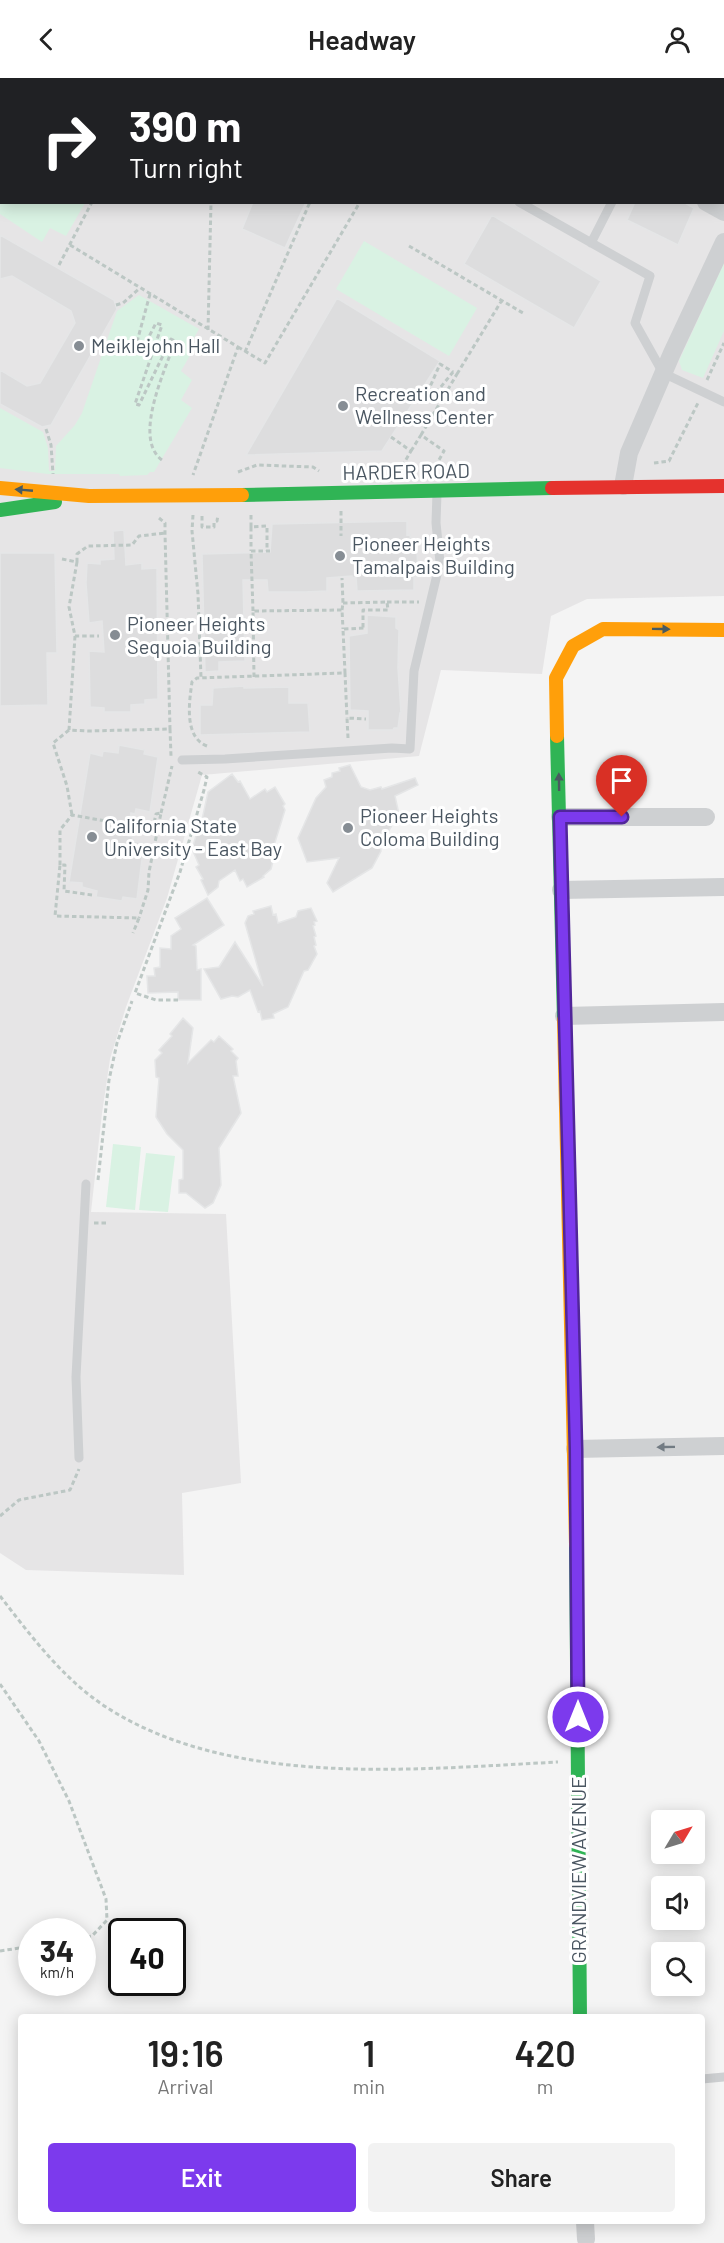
<!DOCTYPE html>
<style>
body{margin:0;font-family:Barlow,sans-serif;background:#f2f2f2;color:#222;height:100vh;display:flex;flex-direction:column;font-size:22px;white-space:nowrap}
*{box-sizing:border-box;margin:0}
p{font-size:20px;color:#767676}
.icon{flex:none;width:33px;height:33px;fill:none;stroke:currentColor;stroke-width:2;stroke-linecap:round;stroke-linejoin:round}
.map{position:relative;flex:1;overflow:hidden}
.side{position:absolute;left:18px;top:1936px;width:687px;height:210px;display:flex;flex-direction:column;background:#fff;border-radius:6px;box-shadow:0 3px 15px #0003}
.side>*{flex:none}
.top-card{position:absolute;left:0px;top:0px;width:724px;height:126px;box-shadow:0 3px 15px #0003;background:#202124;color:#fff;overflow:hidden}
.needle{width:39px;rotate:52deg}
.controls{position:absolute;left:651px;top:1732px;display:grid;gap:12px}
.controls a{display:grid;place-items:center;width:54px;height:54px;border-radius:6px;background:#fff;box-shadow:0 3px 15px #0003;font-size:30px}
.speed{position:absolute;left:18px;top:1840px;display:flex;gap:12px;font-size:30px;font-weight:700;text-align:center}
.speed>*{display:grid;place-content:center;width:78px;height:78px;border-radius:50%;background:#fff;box-shadow:0 3px 15px #0003;line-height:1}
.speed small{font-size:15px;font-weight:400}
.speed .limit{border:3px solid #111;border-radius:9px;background:#fff;color:#111}
.pin{position:absolute;display:grid;place-items:center;width:51px;height:51px;color:#fff;margin:-62px -26px;border-radius:50% 50% 50% 0;rotate:-45deg;box-shadow:0 0 6px #0007}
.pin .icon{rotate:45deg}
.me{position:absolute;width:66px;margin:-33px;rotate:0deg;stroke-linejoin:round;filter:drop-shadow(0 0 4px #0008)}
.turn{display:flex;align-items:center;gap:21px;height:126px;padding:0 30px;font-size:27px}
.turn .icon{width:78px;height:78px;stroke-width:2.5}
.turn b{display:block;font-size:42px;line-height:51px}
.eta{display:flex;justify-content:space-evenly;align-items:center;height:102px;text-align:center}
.eta b{font-size:36px;font-weight:600;line-height:42px}
.action{display:flex;gap:12px;margin-top:auto;padding:12px 30px}
.action a{flex:1;height:69px;border-radius:6px;background:#7c3aed;color:#fff;font-size:24px;font-weight:600;line-height:69px;text-align:center}
.action a+a{background:#f2f2f2;color:#222}
header{display:flex;justify-content:space-between;align-items:center;height:78px;padding:0 30px;background:#fff;font-size:27px;font-weight:600}
.map>svg:first-child{display:block}
</style>
<header><svg class="icon" aria-label="back" viewBox="0 0 24 24"><path d="M15 5l-7 7 7 7"/></svg>Headway<svg class="icon" aria-label="person" viewBox="0 0 24 24"><circle cx="12" cy="8" r="4"/><path d="M4 21q1-7 8-7t8 7"/></svg></header>
<div class="map">
<svg width="724" height="2165" viewBox="0 0 724 2165">
<rect width="100%" height="100%" fill="#f4f4f4"/>
<!-- education -->
<path fill="#e6e5e6" fill-rule="evenodd" d="M 0,0 L 724,0 L 724,518 L 587,521 L 551,538 L 542,596 L 441,592 L 419,678 L 202,697 L 167,820 L 126,929 L 110,981 L 102,1035 L 91,1134 L 226,1136 L 241,1405 L 182,1415 L 184,1497 L 26,1492 L 0,1475 ZM 2,2 L 723,2 L 723,124 L 2,124 Z"/>
<!-- green -->
<path fill="#d9f2e3" d="M 1,35 L 2,124 L 85,125 L 66,158 L 50,150 L 42,164 L 0,136 Z
M 364,163 L 477,230 L 449,278 L 336,211 Z
M 724,185 L 724,253 L 703,300 L 682,292 L 679,283 Z
M 139,217 L 199,251 L 188,270 L 192,274 L 181,293 L 192,302 L 181,322 L 192,330 L 154,394 L 150,394 L 147,397 L 120,398 L 119,396 L 48,396 L 0,390 L 0,330 L 43,354 L 48,370 L 49,393 L 55,393 L 56,368 L 75,347 L 82,335 L 117,233 Z
M 113,1066 L 141,1069 L 135,1132 L 106,1129 Z
M 146,1075 L 175,1078 L 168,1134 L 139,1132 Z"/>
<!-- building -->
<path fill="#ddddde" stroke="#e5e6e7" stroke-width="1.5" d="M 253,124 L 306,124 L 285,170 L 242,151 Z
M 635,124 L 683,124 L 694,130 L 678,167 L 627,142 Z
M 492,137 L 601,203 L 574,250 L 464,186 Z
M 0,157 L 114,222 L 117,231 L 51,347 L 42,349 L 0,326 L 0,292 L 27,308 L 40,305 L 75,245 L 71,233 L 12,198 L 0,201 Z
M 337,220 L 440,283 L 382,373 L 246,377 Z
M 407,443 L 407,457 L 410,456 L 411,471 L 417,471 L 418,499 L 414,499 L 414,512 L 357,513 L 356,499 L 353,500 L 352,498 L 327,500 L 327,513 L 305,514 L 268,514 L 267,502 L 243,502 L 245,583 L 219,584 L 219,593 L 205,594 L 202,476 L 270,474 L 272,446 Z
M 124,452 L 126,487 L 142,485 L 142,491 L 157,490 L 158,621 L 145,622 L 145,626 L 131,627 L 131,634 L 104,634 L 104,630 L 90,629 L 89,573 L 104,574 L 102,543 L 89,545 L 86,505 L 87,485 L 100,486 L 100,482 L 114,481 L 113,453 Z
M 0,475 L 55,475 L 57,575 L 47,575 L 48,627 L 0,628 Z
M 367,537 L 396,539 L 396,550 L 399,552 L 398,590 L 401,635 L 400,635 L 398,650 L 394,650 L 393,652 L 368,652 L 368,633 L 350,632 L 349,558 L 367,555 Z
M 244,608 L 244,610 L 289,609 L 289,625 L 308,625 L 310,654 L 200,657 L 200,627 L 212,627 L 213,610 Z
M 119,667 L 145,672 L 144,676 L 158,679 L 150,734 L 136,731 L 135,736 L 131,735 L 128,758 L 133,759 L 132,763 L 144,765 L 137,821 L 123,819 L 122,823 L 96,819 L 97,813 L 82,809 L 82,805 L 69,804 L 90,675 L 102,678 L 103,673 L 118,675 Z
M 350,687 L 361,709 L 370,712 L 381,709 L 382,711 L 415,700 L 418,707 L 395,718 L 399,736 L 380,767 L 381,773 L 372,790 L 333,814 L 327,805 L 339,780 L 307,784 L 298,760 L 316,720 L 326,709 L 324,702 L 332,699 L 332,695 L 340,693 L 339,690 Z
M 232,696 L 238,704 L 240,703 L 250,721 L 265,711 L 267,714 L 275,709 L 285,726 L 283,728 L 285,732 L 272,774 L 275,775 L 271,791 L 263,798 L 264,799 L 247,809 L 243,801 L 240,803 L 235,792 L 219,803 L 218,809 L 208,817 L 201,802 L 203,801 L 196,789 L 199,787 L 192,771 L 198,751 L 200,751 L 208,714 Z
M 207,820 L 224,847 L 193,867 L 196,868 L 197,892 L 201,891 L 201,922 L 178,922 L 178,914 L 148,915 L 147,898 L 155,898 L 154,890 L 160,889 L 160,870 L 171,871 L 171,858 L 181,851 L 175,840 Z
M 271,828 L 273,837 L 276,836 L 278,845 L 296,839 L 298,833 L 311,830 L 317,843 L 314,844 L 315,847 L 313,848 L 316,858 L 314,859 L 316,867 L 314,868 L 317,876 L 308,892 L 304,893 L 288,929 L 273,936 L 274,940 L 262,942 L 260,933 L 258,934 L 250,912 L 238,919 L 232,918 L 221,921 L 204,891 L 219,889 L 235,864 L 263,908 L 245,845 L 248,838 L 254,836 L 253,833 Z
M 183,940 L 193,950 L 188,985 L 211,962 L 214,964 L 219,958 L 233,971 L 231,973 L 238,980 L 236,983 L 238,998 L 233,998 L 241,1035 L 219,1070 L 221,1107 L 213,1125 L 205,1130 L 186,1115 L 179,1115 L 179,1102 L 183,1101 L 183,1072 L 167,1056 L 156,1039 L 159,1000 L 156,999 L 155,982 L 162,975 L 159,972 L 172,958 L 170,956 Z"/>
<g fill="none" stroke-linecap="round" stroke-linejoin="round">
<!-- path -->
<path stroke="#bcc7c4" stroke-width="3" stroke-dasharray="4.5 3" stroke-linecap="butt" d="M 193,0 L 197,2
M 163,2 L 163,0
M 248,2 L 248,0
M 364,2 L 364,0
M 433,2 L 433,0
M 70,167 L 238,269 L 193,397
M 409,168 L 523,235
M 59,187 L 92,124
M 150,216 L 135,271 L 141,274 L 156,245 L 162,247 L 135,326 L 139,327 L 171,261 L 175,263 C 166,291 132,360 162,382
M 116,227 L 123,225 L 140,210
M 208,252 L 211,124
M 238,269 L 265,285 L 360,124
M 245,274 L 310,124
M 457,296 L 502,222
M 707,302 L 724,265
M 46,351 L 51,367 L 53,396
M 421,357 L 457,296 L 453,294 L 431,321 L 426,318 L 440,286 L 453,294
M 391,359 L 411,373 L 400,392
M 411,373 L 421,357 L 444,373 L 434,391
M 654,385 L 669,383 L 698,325
M 238,394 L 257,387 L 313,389 L 319,393
M 341,433 L 341,458
M 193,437 L 192,453 L 198,516 L 201,600
M 251,437 L 251,449 L 267,448 L 267,473
M 202,438 L 202,449 L 214,449 L 214,444 L 217,443 L 218,437
M 159,440 L 165,445 L 165,455 L 170,651
M 251,449 L 251,473
M 62,481 L 77,484 L 77,476 L 88,468 L 132,467 L 139,458 L 165,455
M 77,484 L 69,529 L 75,558 L 99,558
M 387,524 L 419,524
M 343,525 L 387,524 L 388,532 L 363,532 L 363,551
M 342,532 L 343,525 L 342,500
M 253,533 L 251,473 L 270,473
M 75,558 L 69,652 L 88,653 L 170,651 L 171,678
M 345,595 L 343,551 L 366,550
M 254,599 L 253,533 L 342,532 L 343,551
M 69,652 L 53,665 L 67,708 L 72,737
M 348,660 L 347,640 L 366,641
M 207,668 C 184,659 189,625 192,604 L 197,600 L 345,595 L 347,640
M 161,735 L 172,688
M 129,747 L 153,750 L 156,736 L 161,735 L 149,794 L 148,812 L 139,840
M 60,787 L 60,752 L 72,737 L 111,744
M 92,817 L 64,813 L 65,787 L 60,787 L 55,838 L 139,840 L 133,855
M 178,922 L 156,922 L 135,915 L 180,794 L 204,712 L 207,699 L 198,694
M 98,1102 L 109,1002 L 117,965 L 132,923
M 94,1145 L 107,1145
M 0,1438 L 19,1422 L 70,1412 L 79,1391
M 0,1518 C 31,1558 63,1601 106,1629 C 233,1711 415,1691 558,1684
M 0,1606 L 39,1663 L 69,1723 L 106,1821 L 107,1842 L 92,1858 L 82,1860
M 0,1873 L 32,1868"/>
<!-- lane -->
<path stroke="#ced0d2" stroke-width="9" d="M 519,124 L 650,198 L 635,245 L 663,295 L 724,324
M 591,165 L 612,124
M 182,682 L 225,681 L 392,670 L 410,671 L 414,593 L 440,484 L 436,445 L 437,415
M 79,1380 L 76,1299 L 86,1106
M 702,2001 L 724,1999"/>
<!-- street -->
<path stroke="#ced0d2" stroke-width="18" d="M 706,124 L 724,134
M 623,408 L 629,375 L 672,275 L 724,164
M 560,739 L 706,739
M 561,812 L 723,809
M 564,938 L 724,934
M 575,1371 L 724,1368
M 585,2144 L 586,2161"/>
<!-- fast -->
<path stroke="#30b455" stroke-width="14" d="M 242,417 L 552,410
M 0,432 L 55,424
M 557,658 L 564,942
M 576,1466 L 580,1940"/>
<!-- slow -->
<path stroke="#ff9f0a" stroke-width="14" d="M 0,410 L 89,418 L 242,417
M 557,658 L 556,600 L 573,568 L 603,551 L 724,552
M 564,942 L 576,1466"/>
<!-- jam -->
<path stroke="#e5322d" stroke-width="14" d="M 552,410 L 724,408"/>
</g>
<!-- one-way arrows -->
<defs><path id="oneway-solid" d="M-6-.8H1V-3.2L6.5 0L1 3.2V.8H-6Z" transform="scale(1.5)"/></defs>
<g fill="#495b60">
<use href="#oneway-solid" transform="translate(24 412) rotate(-175)"/>
<use href="#oneway-solid" transform="translate(661 551) rotate(1)"/>
<use href="#oneway-solid" transform="translate(559 704) rotate(-91)"/>
</g>
<use fill="#727b83" href="#oneway-solid" transform="translate(666 1369) rotate(179)"/>
<g fill="none" stroke-linecap="round" stroke-linejoin="round">
<defs>
<path id="route" d="M 578,1639 L 576,1371 L 560,739 L 622,739"/>
</defs>
<!-- route casing -->
<use href="#route" stroke="#51269a" stroke-width="15"/>
<!-- route -->
<use href="#route" stroke="#7c3aed" stroke-width="10"/>
</g>
<!-- markers -->
<g fill="#868d94" stroke="#fff" stroke-width="2">
<circle cx="79" cy="268" r="6"/>
<circle cx="343" cy="328" r="6"/>
<circle cx="340" cy="478" r="6"/>
<circle cx="115" cy="557" r="6"/>
<circle cx="348" cy="750" r="6"/>
<circle cx="92" cy="759" r="6"/>
</g>
<g text-anchor="middle" stroke-width="6" stroke-linejoin="round" paint-order="stroke">
<!-- poi labels -->
<g font-size="20" fill="#4a5661" stroke="#fff" text-anchor="start">
<text x="91" y="275">Meiklejohn Hall</text>
<text x="355" y="323">Recreation and<tspan x="355" dy="23">Wellness Center</tspan></text>
<text x="352" y="473">Pioneer Heights<tspan x="352" dy="23">Tamalpais Building</tspan></text>
<text x="127" y="553">Pioneer Heights<tspan x="127" dy="23">Sequoia Building</tspan></text>
<text x="360" y="745">Pioneer Heights<tspan x="360" dy="23">Coloma Building</tspan></text>
<text x="104" y="755">California State<tspan x="104" dy="23">University - East Bay</tspan></text>
</g>
<!-- street labels -->
<g font-size="20" fill="#4a5661" stroke="#fff">
<text transform="translate(406 394) rotate(-1)" y="7">HARDER ROAD</text>
<text transform="translate(579 1792) rotate(-90)" y="7">GRANDVIEW AVENUE</text>
</g>
</g>
</svg>
<div class="controls">
<a><svg class="needle" viewBox="-14 -14 28 28"><path d="M0-13l5 13h-10z" fill="#e53935"/><path d="M0 13l5-13h-10z" fill="#767676"/></svg></a>
<a><svg class="icon" aria-label="sound" viewBox="0 0 24 24"><path d="M4 9h4l5-4v14l-5-4H4zM17 9q2 3 0 6"/></svg></a>
<a><svg class="icon" aria-label="search" viewBox="0 0 24 24"><circle cx="10" cy="10" r="6"/><path d="M15 15l6 6"/></svg></a>
</div>
<div class="speed"><div>34<small>km/h</small></div><div class="limit">40</div></div>
<div class="pin" style="left:622px;top:739px;background:#d93025"><svg class="icon" aria-label="arrive" viewBox="0 0 24 24"><path d="M6 21V4h12l-3 4 3 4H6"/></svg></div>
<svg class="me" style="left:578px;top:1639px" viewBox="-20 -20 40 40"><circle r="17" fill="#7c3aed" stroke="#fff" stroke-width="3"/><path d="M0-11L8 9 0 5-8 9z" fill="#fff"/></svg>
<div class="top-card">
<div class="turn"><svg class="icon" aria-label="right" viewBox="0 0 24 24"><path d="M7 20v-9h11M14 6l5 5-5 5"/></svg><div><b>390 m</b>Turn right</div></div>
</div>
<section class="side">
<div class="eta">
<div><b>19:16</b><p>Arrival</p></div>
<div><b>1</b><p>min</p></div>
<div><b>420</b><p>m</p></div>
</div>
<div class="action"><a>Exit</a><a>Share</a></div>
</section>
</div>
